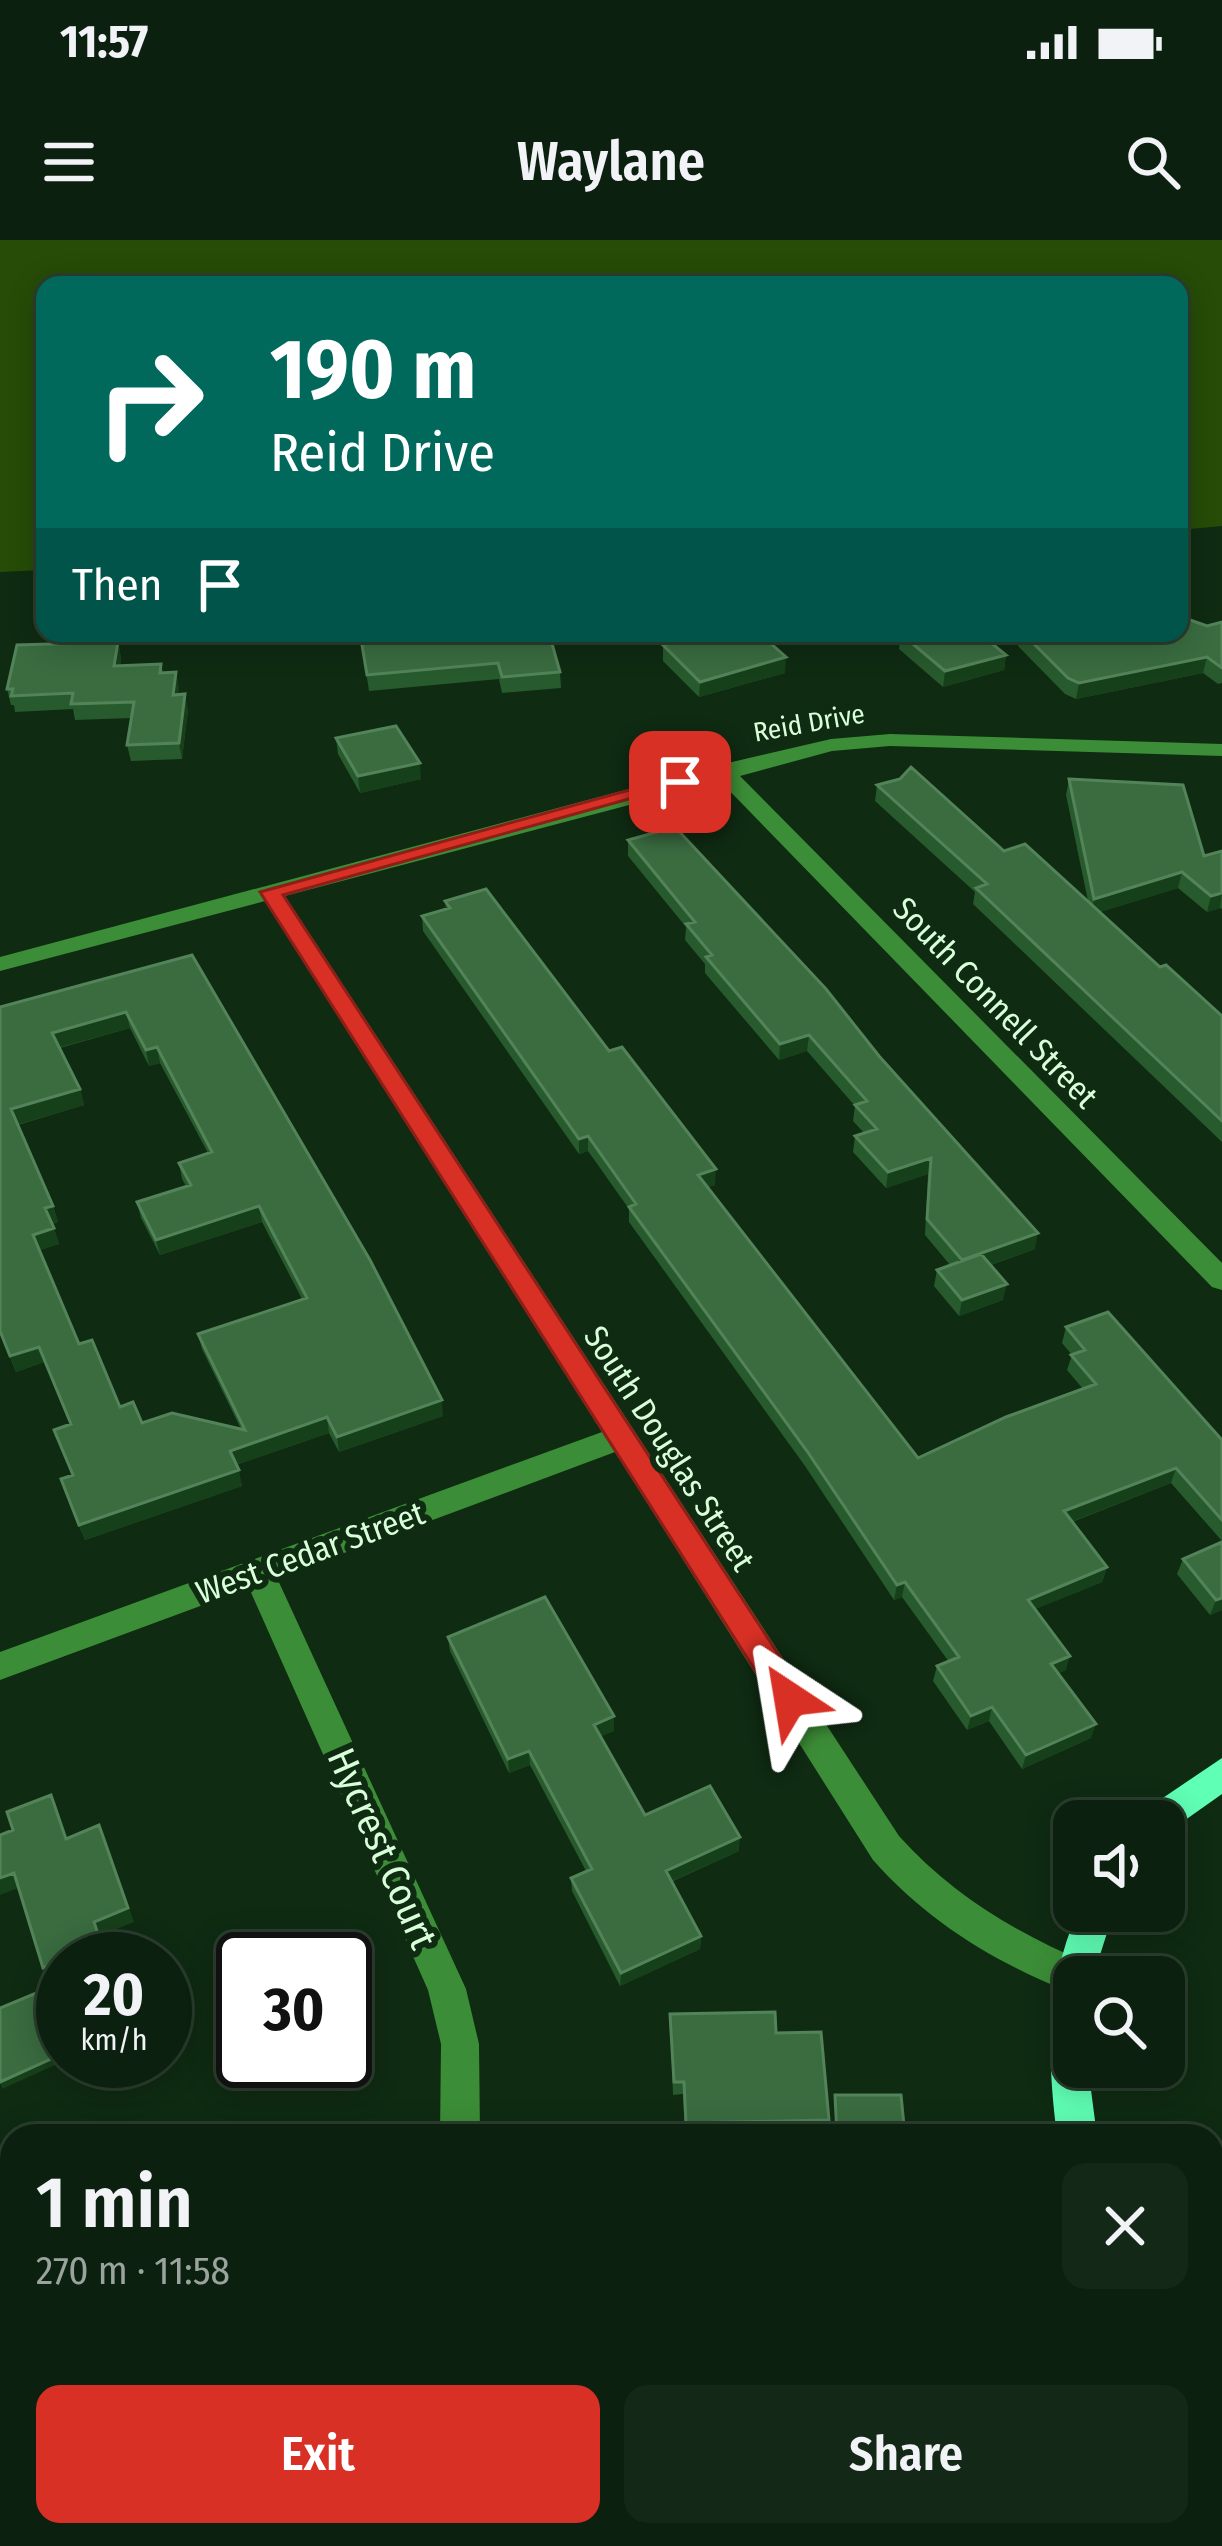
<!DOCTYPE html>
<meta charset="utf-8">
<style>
body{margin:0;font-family:"Fira Sans Condensed",sans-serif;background:#142817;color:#f1f3f6;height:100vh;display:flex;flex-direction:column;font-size:45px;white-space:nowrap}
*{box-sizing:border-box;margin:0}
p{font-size:39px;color:#9aa39e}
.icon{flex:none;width:66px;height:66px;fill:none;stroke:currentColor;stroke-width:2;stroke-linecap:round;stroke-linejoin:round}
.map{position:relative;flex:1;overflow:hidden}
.details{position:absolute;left:0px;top:1884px;width:1224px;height:423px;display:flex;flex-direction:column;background:#0b200e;border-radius:36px 36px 0 0;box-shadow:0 6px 30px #0003,0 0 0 3px #2b3e2e}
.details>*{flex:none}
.hud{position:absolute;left:36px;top:36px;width:1152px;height:366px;border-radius:24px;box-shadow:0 6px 30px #0003,0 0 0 3px #2b3e2e;background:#00695c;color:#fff;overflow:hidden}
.controls{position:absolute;left:1053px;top:1560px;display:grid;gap:24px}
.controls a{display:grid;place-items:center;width:132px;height:132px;border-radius:24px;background:#0b200e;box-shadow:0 6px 30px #0003,0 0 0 3px #2b3e2e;font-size:60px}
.speed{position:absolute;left:36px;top:1692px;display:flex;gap:24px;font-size:60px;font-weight:700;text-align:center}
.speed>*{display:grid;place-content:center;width:156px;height:156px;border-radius:50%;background:#0b200e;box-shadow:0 6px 30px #0003,0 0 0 3px #2b3e2e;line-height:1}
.speed small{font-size:30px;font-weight:400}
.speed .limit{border:6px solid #111;border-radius:18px;background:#fff;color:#111}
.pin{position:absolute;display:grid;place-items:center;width:102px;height:102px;color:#fff;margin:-51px;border-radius:24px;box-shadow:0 6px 18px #0006}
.me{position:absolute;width:132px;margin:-66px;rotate:327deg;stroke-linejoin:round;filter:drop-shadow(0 0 9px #0008)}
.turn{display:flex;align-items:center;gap:42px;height:252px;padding:0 36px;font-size:54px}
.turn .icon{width:156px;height:156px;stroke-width:2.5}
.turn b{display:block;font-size:84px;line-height:102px}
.then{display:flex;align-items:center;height:114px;padding:0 36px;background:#0003;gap:24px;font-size:45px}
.round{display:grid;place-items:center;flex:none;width:126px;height:126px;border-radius:24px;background:#142817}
.summary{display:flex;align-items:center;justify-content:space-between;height:204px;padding:0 36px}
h1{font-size:72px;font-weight:600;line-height:90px}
.button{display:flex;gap:24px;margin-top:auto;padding:24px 36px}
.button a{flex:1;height:138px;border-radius:24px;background:#d93025;color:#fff;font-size:48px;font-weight:600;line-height:138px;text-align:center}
.button a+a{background:#142817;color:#f1f3f6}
.status{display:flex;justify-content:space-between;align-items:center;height:84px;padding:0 60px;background:#0b200e;direction:ltr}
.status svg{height:33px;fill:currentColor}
header{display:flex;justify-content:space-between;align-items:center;height:156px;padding:0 36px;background:#0b200e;font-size:54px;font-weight:600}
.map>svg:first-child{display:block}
</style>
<div class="status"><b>11:57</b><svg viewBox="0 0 49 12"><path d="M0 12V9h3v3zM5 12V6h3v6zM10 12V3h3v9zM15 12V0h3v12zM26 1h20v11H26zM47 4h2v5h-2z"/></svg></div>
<header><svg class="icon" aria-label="menu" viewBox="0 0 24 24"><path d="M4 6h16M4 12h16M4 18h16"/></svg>Waylane<svg class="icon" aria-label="search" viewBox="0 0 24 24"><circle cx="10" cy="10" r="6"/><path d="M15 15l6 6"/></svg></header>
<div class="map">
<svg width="1222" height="2306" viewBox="0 0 1222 2306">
<rect width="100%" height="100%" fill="#0f2b12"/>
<!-- water -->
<path fill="#264c07" d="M 0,0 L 1222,0 L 1222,286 L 1179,290 L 1179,45 L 45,45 L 45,330 L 0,332 Z"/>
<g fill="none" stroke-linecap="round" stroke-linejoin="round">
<!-- minor -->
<path fill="#3c8d37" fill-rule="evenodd" d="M 890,494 L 1222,504 L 1222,516 L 890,506 L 832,511 L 740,536 L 1222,1023 L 1222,1050 L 1212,1047 L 720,541 L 285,656 L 899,1596 C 952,1655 1015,1692 1087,1723 L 1093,1736 L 1074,1737 L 1074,1754 C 996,1723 929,1683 873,1620 L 615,1212 L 277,1338 L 466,1749 L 479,1804 L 480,1896 L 440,1896 L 441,1804 L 428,1750 L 249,1348 L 0,1440 L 0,1412 L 602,1192 L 265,661 L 0,731 L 0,717 L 715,526 L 831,499 Z
M 167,2295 L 229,2295 L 224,2306 L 162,2306 Z"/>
<!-- major -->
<path fill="#60ffb6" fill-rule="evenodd" d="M 1222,1518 L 1222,1554 L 1164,1595 L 1164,1581 L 1140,1581 L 1145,1570 Z
M 1078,1671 L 1114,1671 L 1093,1737 L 1074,1737 L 1074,1827 L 1088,1827 L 1097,1896 L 1057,1896 C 1047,1816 1045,1747 1078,1671 Z
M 1135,2295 L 1181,2295 L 1184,2306 L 1138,2306 Z"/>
</g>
<!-- wall -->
<path fill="#275a2d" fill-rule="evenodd" d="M 1222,382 L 1222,443 L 1218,444 L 1203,433 L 1076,459 L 1065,454 L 1018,406 L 1020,393 L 1179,393 Z
M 360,393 L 560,432 L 561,448 L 502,453 L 499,439 L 369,451 Z
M 901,394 L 1006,415 L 1004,430 L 943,447 L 899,409 Z
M 118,402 L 121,418 L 120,425 L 161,424 L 163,433 L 176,432 L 178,455 L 188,470 L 182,519 L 131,521 L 127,505 L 132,478 L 75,480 L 73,469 L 15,472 L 14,465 L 11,465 L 7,449 Z
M 663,405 L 785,433 L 699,457 L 663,421 Z
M 336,498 L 421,539 L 360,553 L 338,514 Z
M 1069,539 L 1204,616 L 1222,611 L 1222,669 L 1220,668 L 1207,672 L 1178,648 L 1100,672 L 1160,727 L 1222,776 L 1222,902 L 973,664 L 975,652 L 875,561 L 877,545 L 1004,611 L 1088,661 L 1066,555 Z
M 628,600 L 879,816 L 1035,1009 L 991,1025 L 1003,1060 L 959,1076 L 934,1046 L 937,1030 L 950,1025 L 925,995 L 928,934 L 886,948 L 853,912 L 855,896 L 864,893 L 853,881 L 855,866 L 807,811 L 779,820 L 705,733 L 705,724 L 685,700 L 686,687 L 628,616 Z
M 445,661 L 609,811 L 715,945 L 707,947 L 918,1218 L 1083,1149 L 1067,1130 L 1072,1115 L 1062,1103 L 1066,1087 L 1222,1200 L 1222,1301 L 1171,1243 L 1072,1282 L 1107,1327 L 1102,1342 L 1035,1369 L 1066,1430 L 1059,1433 L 1091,1498 L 1022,1529 L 989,1481 L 967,1490 L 933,1441 L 937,1426 L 949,1422 L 902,1357 L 894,1360 L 805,1226 L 629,982 L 629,969 L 588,911 L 579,914 L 423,691 L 422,676 L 446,669 Z
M 192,715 L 443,1176 L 339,1212 L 329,1193 L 236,1225 L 242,1246 L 85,1300 L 66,1254 L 72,1235 L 54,1190 L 70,1184 L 44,1122 L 16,1132 L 0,1093 L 0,767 ZM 130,788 L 149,826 L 160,823 L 208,913 L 179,923 L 182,939 L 186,946 L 137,962 L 141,978 L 160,1015 L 262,982 L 302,1059 L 198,1094 L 202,1109 L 241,1189 L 142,1183 L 120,1167 L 79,1104 L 39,1010 L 59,1004 L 52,984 L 58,982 L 53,966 L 18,885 L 84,865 L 80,849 L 60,808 Z
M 1222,1302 L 1222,1370 L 1210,1375 L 1177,1334 L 1183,1319 Z
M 448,1397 L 614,1491 L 601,1496 L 645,1575 L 739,1611 L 671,1642 L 701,1696 L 700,1709 L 620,1746 L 572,1651 L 571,1638 L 586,1631 L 530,1525 L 509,1533 L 450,1411 Z
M 670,1774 L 776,1793 L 829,1880 L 826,1893 L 685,1895 L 683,1854 L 673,1855 Z"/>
<!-- shaded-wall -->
<path fill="#16401a" d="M 118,402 L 121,418 L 118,441 L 114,426 Z
M 1006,415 L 1004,430 L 943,447 L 945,431 Z
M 786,417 L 785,433 L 699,457 L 700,442 Z
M 1207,417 L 1203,433 L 1076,459 L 1079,443 Z
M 176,432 L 179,448 L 176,471 L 173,455 Z
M 185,454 L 188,470 L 182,519 L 179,503 Z
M 420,523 L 421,539 L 360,553 L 358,536 Z
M 1182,632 L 1178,648 L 1091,675 L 1094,659 Z
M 1222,653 L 1220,668 L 1207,672 L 1211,656 Z
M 126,772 L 130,788 L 57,808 L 52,793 Z
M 809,795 L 807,811 L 779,820 L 780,804 Z
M 157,807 L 160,823 L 149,826 L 146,810 Z
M 80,849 L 84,865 L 16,885 L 11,869 Z
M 588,896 L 588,911 L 579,914 L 579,899 Z
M 931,918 L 928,934 L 886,948 L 888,932 Z
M 716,929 L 715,945 L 697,951 L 698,935 Z
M 53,966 L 58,982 L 49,984 L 45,968 Z
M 259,966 L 262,982 L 160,1015 L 156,1000 Z
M 54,988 L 59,1004 L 38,1011 L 33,995 Z
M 1038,993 L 1035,1009 L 959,1036 L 962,1020 Z
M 1007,1044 L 1003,1060 L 959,1076 L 962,1060 Z
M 39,1107 L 44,1122 L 16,1132 L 10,1116 Z
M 442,1160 L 443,1176 L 339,1212 L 337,1197 Z
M 327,1177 L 329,1193 L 233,1226 L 230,1211 Z
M 1176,1228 L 1171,1243 L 1060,1286 L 1064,1271 Z
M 239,1230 L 242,1246 L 85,1300 L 79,1285 Z
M 1107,1327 L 1102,1342 L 1024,1374 L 1028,1360 Z
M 905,1342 L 902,1357 L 894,1360 L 897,1345 Z
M 1222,1358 L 1222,1370 L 1210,1375 L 1216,1360 Z
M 1070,1416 L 1066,1430 L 1047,1438 L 1051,1424 Z
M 992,1467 L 989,1481 L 967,1490 L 971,1476 Z
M 614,1476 L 614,1491 L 595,1499 L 594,1485 Z
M 1096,1484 L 1091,1498 L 1022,1529 L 1026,1515 Z
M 529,1511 L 530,1525 L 509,1533 L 508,1519 Z
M 740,1597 L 739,1611 L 665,1644 L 666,1631 Z
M 105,1600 L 134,1682 L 100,1696 L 107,1717 L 103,1719 L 64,1719 L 94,1682 Z
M 14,1633 L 21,1647 L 0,1655 L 0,1638 Z
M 701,1696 L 700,1709 L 620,1746 L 621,1733 Z
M 63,1719 L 63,1736 L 50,1741 L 43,1728 Z
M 41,1751 L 64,1821 L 2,1849 L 0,1842 Z"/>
<!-- building -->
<path fill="#3a6c40" stroke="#538358" stroke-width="3" fill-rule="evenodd" d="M 1190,380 L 1207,386 L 1222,382 L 1222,428 L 1207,417 L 1079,443 L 1068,438 L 1023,393 L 1179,393 L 1179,383 Z
M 360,393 L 549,393 L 560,432 L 502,437 L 498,423 L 367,435 Z
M 712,393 L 759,393 L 786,417 L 700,442 L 663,405 Z
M 979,393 L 1006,415 L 945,431 L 901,394 Z
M 118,402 L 114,426 L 161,424 L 160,433 L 176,432 L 173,455 L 185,454 L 179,503 L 127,505 L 134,462 L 71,464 L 73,453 L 11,456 L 13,449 L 7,449 L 17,405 Z
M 396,486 L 420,523 L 358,536 L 336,498 Z
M 911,527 L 1004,611 L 1025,604 L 1160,727 L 1166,725 L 1222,776 L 1222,881 L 976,648 L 987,644 L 877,545 L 900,539 Z
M 1069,539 L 1183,545 L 1204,616 L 1222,611 L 1222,653 L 1211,656 L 1182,632 L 1094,659 Z
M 675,587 L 826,749 L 879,816 L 1038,993 L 962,1020 L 927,979 L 931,918 L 888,932 L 855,896 L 877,889 L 855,865 L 867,861 L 809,795 L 780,804 L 706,717 L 712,715 L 686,684 L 695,682 L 628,600 Z
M 486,649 L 609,811 L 622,807 L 716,929 L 698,935 L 918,1218 L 1006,1177 L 1096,1144 L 1071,1115 L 1085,1110 L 1066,1087 L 1108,1072 L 1222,1200 L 1222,1280 L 1176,1228 L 1064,1271 L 1107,1327 L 1028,1360 L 1070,1416 L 1051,1424 L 1096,1484 L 1026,1515 L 992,1467 L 971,1476 L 937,1426 L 959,1417 L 905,1342 L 897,1345 L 807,1211 L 629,967 L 636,964 L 588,896 L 579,899 L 422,676 L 450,668 L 445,661 Z
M 192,715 L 370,1020 L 442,1160 L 337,1197 L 327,1177 L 230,1211 L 239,1230 L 79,1285 L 61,1239 L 73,1235 L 54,1190 L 71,1184 L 39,1107 L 10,1116 L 0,1091 L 0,767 ZM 126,772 L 146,810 L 157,807 L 212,912 L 179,923 L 191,945 L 137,962 L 156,1000 L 259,966 L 307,1058 L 198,1094 L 245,1190 L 172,1173 L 142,1183 L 133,1162 L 120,1167 L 92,1100 L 79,1104 L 33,995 L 54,988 L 45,968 L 53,966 L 11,869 L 80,849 L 52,793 Z
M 981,1014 L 1007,1044 L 962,1060 L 937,1030 Z
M 1222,1302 L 1222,1358 L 1216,1360 L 1183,1319 Z
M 545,1357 L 614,1476 L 594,1485 L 645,1575 L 710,1546 L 740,1597 L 666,1631 L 701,1696 L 621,1733 L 571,1638 L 592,1629 L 529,1511 L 508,1519 L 448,1397 Z
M 51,1555 L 66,1599 L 99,1585 L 128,1668 L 94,1682 L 101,1703 L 43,1728 L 14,1633 L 0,1638 L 0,1595 L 13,1590 L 7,1572 Z
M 41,1751 L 62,1814 L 0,1842 L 0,1768 Z
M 775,1772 L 776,1793 L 821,1792 L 829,1880 L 686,1883 L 684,1842 L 674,1842 L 670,1774 Z
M 835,1855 L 901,1855 L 905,1896 L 837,1896 Z
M 12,2000 L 12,2080 L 10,2081 L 0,2041 L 0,2005 Z"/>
<!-- route -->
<path fill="#d93025" stroke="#8d1f18" stroke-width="3" d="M 673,538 L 690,542 L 283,655 L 801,1449 L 805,1459 L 801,1468 L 790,1472 L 779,1468 L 260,652 Z"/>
<g text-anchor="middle" stroke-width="12" stroke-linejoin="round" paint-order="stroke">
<!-- far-street labels -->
<g font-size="27" fill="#d9ffda" stroke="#0f2b12">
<text transform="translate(809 483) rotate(-10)" y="9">Reid Drive</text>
</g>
<!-- street labels -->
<g font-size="33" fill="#d9ffda" stroke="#0f2b12">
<text transform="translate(996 762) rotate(46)" y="12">South Connell Street</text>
<text transform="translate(670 1208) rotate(57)" y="12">South Douglas Street</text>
<text transform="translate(310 1312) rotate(-20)" y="12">West Cedar Street</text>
</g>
<!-- near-street labels -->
<g font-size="39" fill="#d9ffda" stroke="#0f2b12">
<text transform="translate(383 1608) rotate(66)" y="14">Hycrest Court</text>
</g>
</g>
</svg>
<div class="controls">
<a><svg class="icon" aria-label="sound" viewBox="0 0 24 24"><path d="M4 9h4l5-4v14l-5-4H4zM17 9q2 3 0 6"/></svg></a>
<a><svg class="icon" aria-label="search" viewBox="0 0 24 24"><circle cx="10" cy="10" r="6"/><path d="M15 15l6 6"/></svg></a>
</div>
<div class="speed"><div>20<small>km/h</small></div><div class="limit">30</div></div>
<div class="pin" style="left:680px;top:542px;background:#d93025"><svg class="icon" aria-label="arrive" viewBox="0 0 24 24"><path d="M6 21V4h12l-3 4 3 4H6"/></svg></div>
<svg class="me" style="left:790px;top:1459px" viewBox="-20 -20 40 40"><path d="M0-17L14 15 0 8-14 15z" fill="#d93025" stroke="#fff" stroke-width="4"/></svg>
<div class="hud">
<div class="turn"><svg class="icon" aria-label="right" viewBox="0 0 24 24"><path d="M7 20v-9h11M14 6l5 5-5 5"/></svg><div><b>190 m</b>Reid Drive</div></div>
<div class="then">Then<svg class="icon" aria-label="arrive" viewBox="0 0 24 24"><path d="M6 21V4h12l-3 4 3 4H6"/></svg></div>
</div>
<section class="details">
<div class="summary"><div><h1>1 min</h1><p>270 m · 11:58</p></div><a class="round"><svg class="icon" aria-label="close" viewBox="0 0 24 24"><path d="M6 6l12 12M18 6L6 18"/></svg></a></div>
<div class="button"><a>Exit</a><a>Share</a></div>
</section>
</div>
